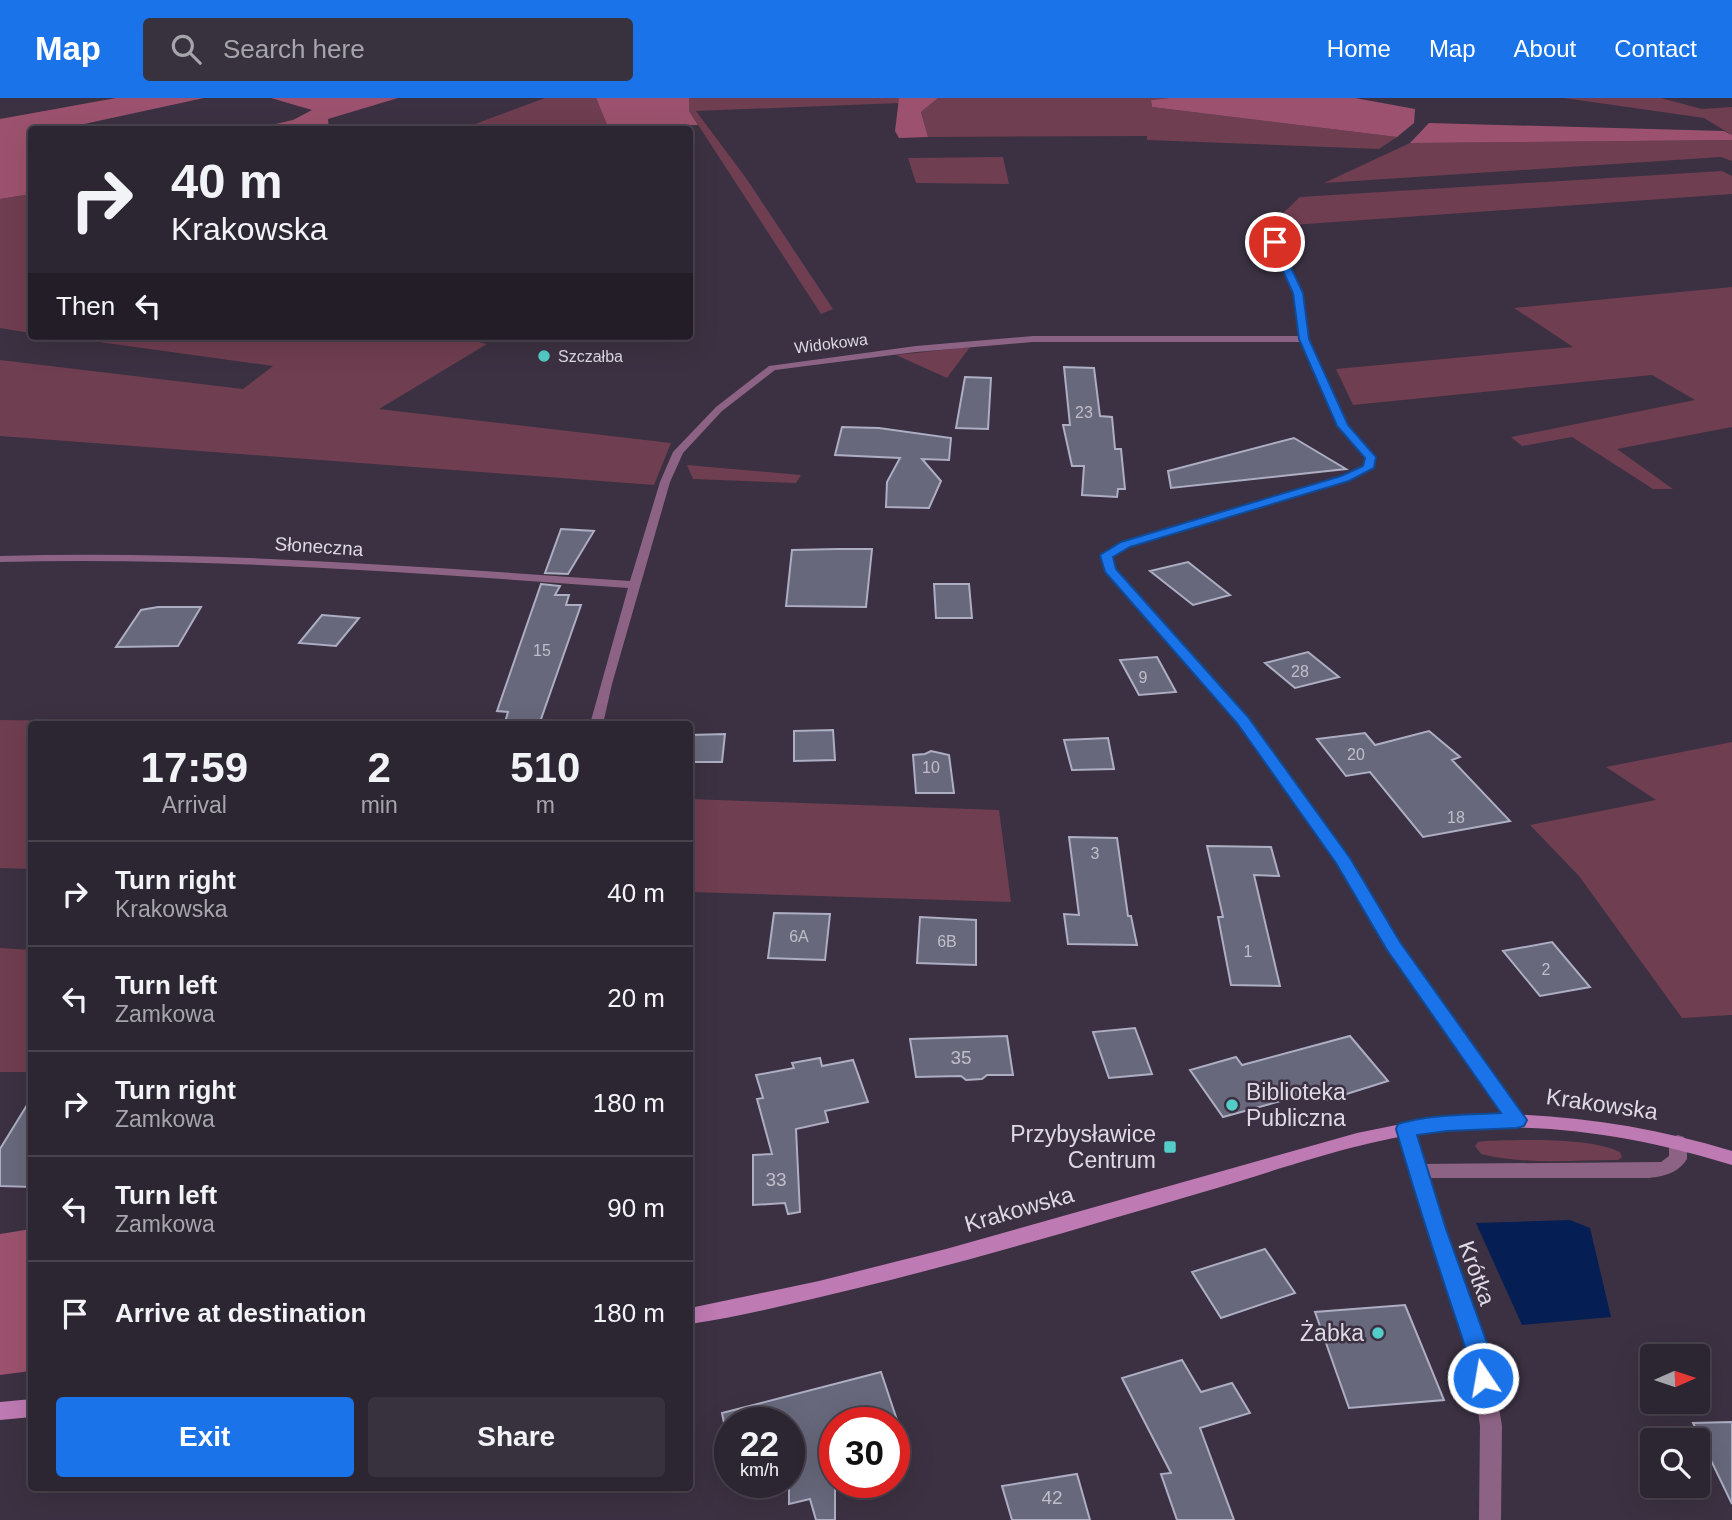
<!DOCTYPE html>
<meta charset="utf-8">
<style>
body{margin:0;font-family:Arial,sans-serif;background:#38313e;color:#f1f3f6;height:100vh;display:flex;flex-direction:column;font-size:26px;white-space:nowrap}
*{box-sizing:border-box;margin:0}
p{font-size:23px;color:#a6a5ac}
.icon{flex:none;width:38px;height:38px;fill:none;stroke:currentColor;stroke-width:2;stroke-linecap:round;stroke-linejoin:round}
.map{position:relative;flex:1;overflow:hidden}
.sheet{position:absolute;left:28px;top:623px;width:665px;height:770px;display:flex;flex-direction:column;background:#2c2532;border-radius:7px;box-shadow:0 7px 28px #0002,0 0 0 2px #48424d}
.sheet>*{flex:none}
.hud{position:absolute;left:28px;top:28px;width:665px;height:214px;border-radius:7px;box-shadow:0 7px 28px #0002,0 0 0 2px #48424d;background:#2c2532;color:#f1f3f6;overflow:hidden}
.needle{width:46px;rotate:87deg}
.fabs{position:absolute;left:1640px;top:1246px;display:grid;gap:14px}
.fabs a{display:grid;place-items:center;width:70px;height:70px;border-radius:7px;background:#2c2532;box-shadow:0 7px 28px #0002,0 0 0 2px #48424d;font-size:35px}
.speed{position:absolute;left:714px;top:1309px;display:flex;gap:14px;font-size:35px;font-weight:700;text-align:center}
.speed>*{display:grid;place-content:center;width:91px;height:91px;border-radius:50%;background:#2c2532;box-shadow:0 7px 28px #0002,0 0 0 2px #48424d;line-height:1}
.speed small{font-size:18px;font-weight:400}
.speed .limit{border:10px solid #d22;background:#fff;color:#111}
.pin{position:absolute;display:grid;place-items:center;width:60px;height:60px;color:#fff;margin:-30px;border:4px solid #fff;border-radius:50%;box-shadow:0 2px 7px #0007}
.me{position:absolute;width:77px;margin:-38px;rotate:348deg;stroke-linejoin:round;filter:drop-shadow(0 0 5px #0008)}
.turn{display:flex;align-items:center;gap:24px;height:147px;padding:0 28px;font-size:32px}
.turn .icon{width:91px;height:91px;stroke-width:2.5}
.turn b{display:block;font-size:49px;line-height:60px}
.then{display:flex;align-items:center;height:66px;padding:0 28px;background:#0003;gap:14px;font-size:26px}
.eta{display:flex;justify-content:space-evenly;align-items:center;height:119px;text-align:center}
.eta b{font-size:42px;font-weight:800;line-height:49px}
.action{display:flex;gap:14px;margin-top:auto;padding:14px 28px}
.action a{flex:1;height:80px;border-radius:7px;background:#1a73e8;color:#fff;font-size:28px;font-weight:800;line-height:80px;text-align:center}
.action a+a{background:#38313e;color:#f1f3f6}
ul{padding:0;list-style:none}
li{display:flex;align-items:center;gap:21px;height:105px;padding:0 28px;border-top:2px solid #48424d}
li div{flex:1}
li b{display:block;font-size:26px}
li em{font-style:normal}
header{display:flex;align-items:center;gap:42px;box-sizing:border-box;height:98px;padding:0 35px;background:#1a73e8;color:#fff}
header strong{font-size:33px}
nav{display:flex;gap:38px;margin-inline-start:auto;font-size:24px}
.search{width:490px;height:63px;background:#38313e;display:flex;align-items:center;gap:18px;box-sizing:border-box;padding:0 24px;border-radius:7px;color:#a6a5ac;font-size:26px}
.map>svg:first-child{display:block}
</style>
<header>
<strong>Map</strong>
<div class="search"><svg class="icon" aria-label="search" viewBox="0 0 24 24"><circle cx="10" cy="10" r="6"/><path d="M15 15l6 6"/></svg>Search here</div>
<nav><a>Home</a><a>Map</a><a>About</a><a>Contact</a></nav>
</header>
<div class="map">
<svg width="1732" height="1422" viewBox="0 0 1732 1422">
<rect width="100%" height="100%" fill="#3b3142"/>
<!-- green -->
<path fill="#6f3e50" d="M 545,0 L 596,0 L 608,29 L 459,32 Z
M 689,0 L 899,0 L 899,5 L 696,13 L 746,80 L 833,211 L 821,216 L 689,13 Z
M 938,0 L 1169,0 L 1151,2 L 1152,9 L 1397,39 L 1379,51 L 1147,42 L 1147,38 L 928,39 L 921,14 Z
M 1564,0 L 1661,0 L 1702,11 L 1732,9 L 1732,37 L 1704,20 Z
M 1732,42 L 1732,63 L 1721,59 L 1324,85 L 1410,45 Z
M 1003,59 L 1009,86 L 916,85 L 908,60 Z
M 1722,73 L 1732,78 L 1732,96 L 1278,128 L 1281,117 L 1300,99 Z
M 31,96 L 31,235 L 0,230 L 0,101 Z
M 1732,189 L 1732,329 L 1617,351 L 1673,391 L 1653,391 L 1572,339 L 1522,348 L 1511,339 L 1695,302 L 1652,277 L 1353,307 L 1336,271 L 1573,249 L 1514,210 Z
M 56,238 L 452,238 L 487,246 L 379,311 L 671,345 L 654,387 L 0,338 L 0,262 L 243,291 L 273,268 Z
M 970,249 L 947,280 L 896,257 Z
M 687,367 L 801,377 L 796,385 L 693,381 Z
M 0,622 L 298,626 L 32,626 L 31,771 L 0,770 Z
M 1732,644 L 1732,917 L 1682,920 L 1579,778 L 1530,727 L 1656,702 L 1606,669 Z
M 690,701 L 999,712 L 1011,804 L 690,794 Z
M 0,850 L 31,852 L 31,974 L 0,974 Z
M 1485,1043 C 1521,1042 1588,1039 1620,1054 L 1622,1059 L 1618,1062 C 1574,1062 1525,1067 1481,1056 L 1475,1048 L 1478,1044 Z"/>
<!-- forest -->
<path fill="#9c526e" d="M 116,0 L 204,0 L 61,31 L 32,32 L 31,96 L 0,101 L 0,21 Z
M 271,0 L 398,0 L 328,21 L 329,31 L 254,31 L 293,22 L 312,12 Z
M 596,0 L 689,0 L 689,13 L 698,27 L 608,29 Z
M 899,0 L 938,0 L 921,14 L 928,39 L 899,40 L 895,33 Z
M 1169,0 L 1355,0 L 1415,11 L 1414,25 L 1397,39 L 1152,9 L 1151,2 Z
M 1429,25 L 1724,33 L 1732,37 L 1732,42 L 1410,45 Z
M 31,1131 L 31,1273 L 0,1277 L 0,1136 Z"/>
<!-- water -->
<path fill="#051e54" d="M 1570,1122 L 1590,1130 L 1611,1219 L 1522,1227 L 1476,1125 Z"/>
<!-- building -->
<path fill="#68687c" stroke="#adadc3" stroke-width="2" d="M 1064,269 L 1094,270 L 1100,318 L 1112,319 L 1115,351 L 1121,351 L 1125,391 L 1118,391 L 1117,399 L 1082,397 L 1084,368 L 1072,368 L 1063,327 L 1070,327 Z
M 965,279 L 991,280 L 988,331 L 956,330 Z
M 842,329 L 879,330 L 951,340 L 949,362 L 922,361 L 941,383 L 929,410 L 886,409 L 887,384 L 900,360 L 835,357 Z
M 1294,340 L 1346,371 L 1171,390 L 1168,373 Z
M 561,431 L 594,433 L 568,476 L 545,475 Z
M 838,451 L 872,451 L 866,509 L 786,508 L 792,452 Z
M 1188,464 L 1230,497 L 1193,507 L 1150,473 Z
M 541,486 L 560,488 L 555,497 L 569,497 L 566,507 L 581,507 L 540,624 L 505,624 L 508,614 L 497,613 Z
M 934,486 L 969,486 L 972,520 L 936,520 Z
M 158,509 L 201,509 L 178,548 L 116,549 L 141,512 Z
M 322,517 L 359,520 L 336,548 L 299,545 Z
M 1308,554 L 1339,579 L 1295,590 L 1265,565 Z
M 1157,559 L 1176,594 L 1139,597 L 1120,562 Z
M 833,632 L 835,662 L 794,663 L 794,633 Z
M 1429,633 L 1460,659 L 1452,662 L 1510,723 L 1423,739 L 1370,674 L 1346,678 L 1317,641 L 1365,635 L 1375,647 Z
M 725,636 L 722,664 L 690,664 L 690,637 Z
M 1108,640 L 1114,671 L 1072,672 L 1064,642 Z
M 931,653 L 949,657 L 954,695 L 916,695 L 913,657 L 925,656 Z
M 1069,739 L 1117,740 L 1128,818 L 1131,818 L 1137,847 L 1068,846 L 1064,816 L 1079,817 Z
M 1207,748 L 1271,749 L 1279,778 L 1254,777 L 1280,888 L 1231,887 L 1218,819 L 1223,819 Z
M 774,815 L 830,816 L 825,862 L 768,860 Z
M 920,819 L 976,822 L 976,867 L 917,865 Z
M 1552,844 L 1590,889 L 1540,898 L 1503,853 Z
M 1135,930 L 1152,976 L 1109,980 L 1093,934 Z
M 1007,938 L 1013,977 L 987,977 L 982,981 L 966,982 L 961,978 L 916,979 L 910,941 Z
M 1350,938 L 1388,983 L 1324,1003 L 1317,993 L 1223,1019 L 1190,972 L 1236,959 L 1242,967 Z
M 820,960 L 822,968 L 853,962 L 868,1004 L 825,1013 L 828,1024 L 796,1031 L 800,1114 L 788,1116 L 785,1105 L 753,1107 L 753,1057 L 772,1056 L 757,1001 L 763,1000 L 756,977 L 794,970 L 792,965 Z
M 32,999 L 32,1089 L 0,1088 L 0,1051 Z
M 1265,1151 L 1295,1195 L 1221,1220 L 1192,1174 Z
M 1405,1207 L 1444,1302 L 1349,1310 L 1315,1214 Z
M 1182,1262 L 1201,1294 L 1232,1285 L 1250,1315 L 1200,1330 L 1234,1422 L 1177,1422 L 1161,1376 L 1171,1375 L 1122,1280 Z
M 881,1274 L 898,1325 L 835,1325 L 835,1422 L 816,1422 L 810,1401 L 789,1406 L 789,1325 L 724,1325 L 722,1315 Z
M 1732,1324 L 1732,1406 L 1693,1325 Z
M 1077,1376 L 1090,1422 L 1012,1422 L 1002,1388 Z"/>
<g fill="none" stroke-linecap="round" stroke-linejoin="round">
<!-- lane -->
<path fill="#8d6385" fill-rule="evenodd" d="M 1678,1037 L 1684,1039 L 1687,1044 L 1687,1061 C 1678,1075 1665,1078 1649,1080 L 1419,1080 L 1413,1078 L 1410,1073 L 1413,1068 L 1419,1066 L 1661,1064 L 1669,1058 L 1669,1044 L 1672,1039 Z"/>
<!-- street -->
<path fill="#8d6385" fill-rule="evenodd" d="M 1270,130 L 1274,132 L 1302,195 L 1308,241 L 1347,328 L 1375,360 L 1374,370 L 1349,383 L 1130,449 L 1112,458 L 1115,470 L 1247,619 L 1349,761 L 1399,845 L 1523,1017 L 1526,1022 L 1523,1027 L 1517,1029 L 1511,1027 L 1387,852 L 1337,765 L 1237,625 L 1106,473 L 1100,457 L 1122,445 L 1341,379 L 1364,368 L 1365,360 L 1338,329 L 1301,244 L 1033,244 L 916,254 L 775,272 L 722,313 L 683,355 L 670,384 L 612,586 L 603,626 L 590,626 L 628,490 C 419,475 210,459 0,464 L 0,458 C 211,452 420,469 630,483 L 660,384 L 673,354 L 716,309 L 769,268 L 916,248 L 1033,238 L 1299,238 L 1294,195 L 1266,132 Z
M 1406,1024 L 1412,1026 L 1415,1031 L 1444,1131 L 1490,1256 L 1502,1328 L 1501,1422 L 1479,1422 L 1480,1328 L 1470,1256 L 1426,1131 L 1397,1031 L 1400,1026 Z"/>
<!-- secondary -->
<path fill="#be7ab2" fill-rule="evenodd" d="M 1487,1016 C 1571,1016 1651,1029 1732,1053 L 1732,1067 C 1641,1039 1547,1023 1451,1032 C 1365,1039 1283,1071 1200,1095 C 1087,1128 973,1162 858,1190 C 802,1203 746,1218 690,1226 L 690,1210 L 819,1183 L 946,1151 L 1357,1035 L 1421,1022 Z
M 32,1301 L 32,1319 L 0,1322 L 0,1304 Z"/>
</g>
<!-- route -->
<path fill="#1a73e8" stroke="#114b97" stroke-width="2" d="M 1275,142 L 1279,144 L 1303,195 L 1309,241 L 1348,327 L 1376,359 L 1374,370 L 1349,383 L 1130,449 L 1113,459 L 1116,471 L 1248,619 L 1350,760 L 1400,844 L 1527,1022 L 1524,1028 L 1517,1030 L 1447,1033 L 1417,1037 L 1446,1131 L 1491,1256 L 1495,1280 L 1492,1287 L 1483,1290 L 1475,1287 C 1468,1272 1467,1252 1461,1236 C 1438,1168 1416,1100 1396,1031 L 1398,1026 C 1431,1016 1467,1017 1501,1015 L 1387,852 L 1336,765 L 1237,625 L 1105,474 L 1100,457 L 1121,444 L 1341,378 L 1363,368 L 1365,360 L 1337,328 L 1299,241 L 1293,195 L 1270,144 Z"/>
<!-- markers -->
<g fill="#54cdc8" stroke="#3b3142" stroke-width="2.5">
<circle cx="544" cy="258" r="7"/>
<circle cx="1232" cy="1007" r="7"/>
<rect x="1163" y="1042" width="14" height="14" rx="3.5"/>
<circle cx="1378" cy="1235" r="7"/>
</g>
<g text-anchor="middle" stroke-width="5" stroke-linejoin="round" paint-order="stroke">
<!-- far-street labels -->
<g font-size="16" fill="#ded9e3" stroke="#3b3142">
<text transform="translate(831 245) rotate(-7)" y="6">Widokowa</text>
</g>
<!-- far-poi labels -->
<g font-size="16" fill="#ded9e3" stroke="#3b3142" text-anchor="start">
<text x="558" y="264">Szczałba</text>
</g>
<!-- number labels -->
<g font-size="16" fill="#c0bdc9">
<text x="1084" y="320">23</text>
<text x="542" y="558">15</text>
<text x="1300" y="579">28</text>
<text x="1143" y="585">9</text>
<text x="1356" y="662">20</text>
<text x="931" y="675">10</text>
<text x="1456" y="725">18</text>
<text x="1095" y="761">3</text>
<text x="799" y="844">6A</text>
<text x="947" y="849">6B</text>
<text x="1248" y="859">1</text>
<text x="1546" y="877">2</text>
</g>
<!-- street labels -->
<g font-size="19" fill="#ded9e3" stroke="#3b3142">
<text transform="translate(319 448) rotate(4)" y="7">Słoneczna</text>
</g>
<!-- near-number labels -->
<g font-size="19" fill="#c0bdc9">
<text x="961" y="966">35</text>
<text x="776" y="1088">33</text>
<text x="1052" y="1406">42</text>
</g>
<!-- near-poi labels -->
<g font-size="23" fill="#ded9e3" stroke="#3b3142" text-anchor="end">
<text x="1246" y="1002" text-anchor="start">Biblioteka<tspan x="1246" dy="26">Publiczna</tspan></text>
<text x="1156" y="1044">Przybysławice<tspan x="1156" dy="26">Centrum</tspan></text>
<text x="1364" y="1243">Żabka</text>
</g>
<!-- near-street labels -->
<g font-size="23" fill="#ded9e3" stroke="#3b3142">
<text transform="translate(1602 1006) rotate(8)" y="8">Krakowska</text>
<text transform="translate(1019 1111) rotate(-16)" y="8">Krakowska</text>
<text transform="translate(1477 1175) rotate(70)" y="8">Krótka</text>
</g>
</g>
</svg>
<div class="fabs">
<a><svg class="needle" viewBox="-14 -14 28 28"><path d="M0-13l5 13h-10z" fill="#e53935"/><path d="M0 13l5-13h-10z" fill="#a6a5ac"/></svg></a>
<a><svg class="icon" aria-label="search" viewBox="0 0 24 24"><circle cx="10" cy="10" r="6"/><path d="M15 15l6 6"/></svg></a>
</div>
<div class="speed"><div>22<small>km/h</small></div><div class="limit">30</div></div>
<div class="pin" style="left:1275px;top:144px;background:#d93025"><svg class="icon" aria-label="arrive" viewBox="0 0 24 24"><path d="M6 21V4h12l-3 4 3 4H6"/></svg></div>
<svg class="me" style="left:1483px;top:1280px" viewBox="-20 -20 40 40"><circle r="17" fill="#1a73e8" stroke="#fff" stroke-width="3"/><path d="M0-11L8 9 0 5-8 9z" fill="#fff"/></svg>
<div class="hud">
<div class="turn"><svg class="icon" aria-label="right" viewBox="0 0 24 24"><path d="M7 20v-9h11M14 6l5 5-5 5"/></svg><div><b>40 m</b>Krakowska</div></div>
<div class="then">Then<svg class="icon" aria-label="left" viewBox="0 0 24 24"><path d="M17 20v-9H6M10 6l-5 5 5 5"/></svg></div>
</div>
<section class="sheet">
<div class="eta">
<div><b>17:59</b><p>Arrival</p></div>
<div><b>2</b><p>min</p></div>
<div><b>510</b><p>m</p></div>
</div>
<ul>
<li><svg class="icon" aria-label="right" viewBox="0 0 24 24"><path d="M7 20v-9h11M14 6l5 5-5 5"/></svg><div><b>Turn right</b><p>Krakowska</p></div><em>40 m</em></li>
<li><svg class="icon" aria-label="left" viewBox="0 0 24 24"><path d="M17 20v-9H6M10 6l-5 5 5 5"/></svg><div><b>Turn left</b><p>Zamkowa</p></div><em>20 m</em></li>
<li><svg class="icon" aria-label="right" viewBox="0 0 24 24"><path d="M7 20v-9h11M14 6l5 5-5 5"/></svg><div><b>Turn right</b><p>Zamkowa</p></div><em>180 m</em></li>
<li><svg class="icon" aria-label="left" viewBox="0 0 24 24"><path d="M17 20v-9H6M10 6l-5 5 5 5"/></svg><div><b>Turn left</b><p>Zamkowa</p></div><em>90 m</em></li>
<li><svg class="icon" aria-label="arrive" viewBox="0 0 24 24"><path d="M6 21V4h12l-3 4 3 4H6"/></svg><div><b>Arrive at destination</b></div><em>180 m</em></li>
</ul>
<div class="action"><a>Exit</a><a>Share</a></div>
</section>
</div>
